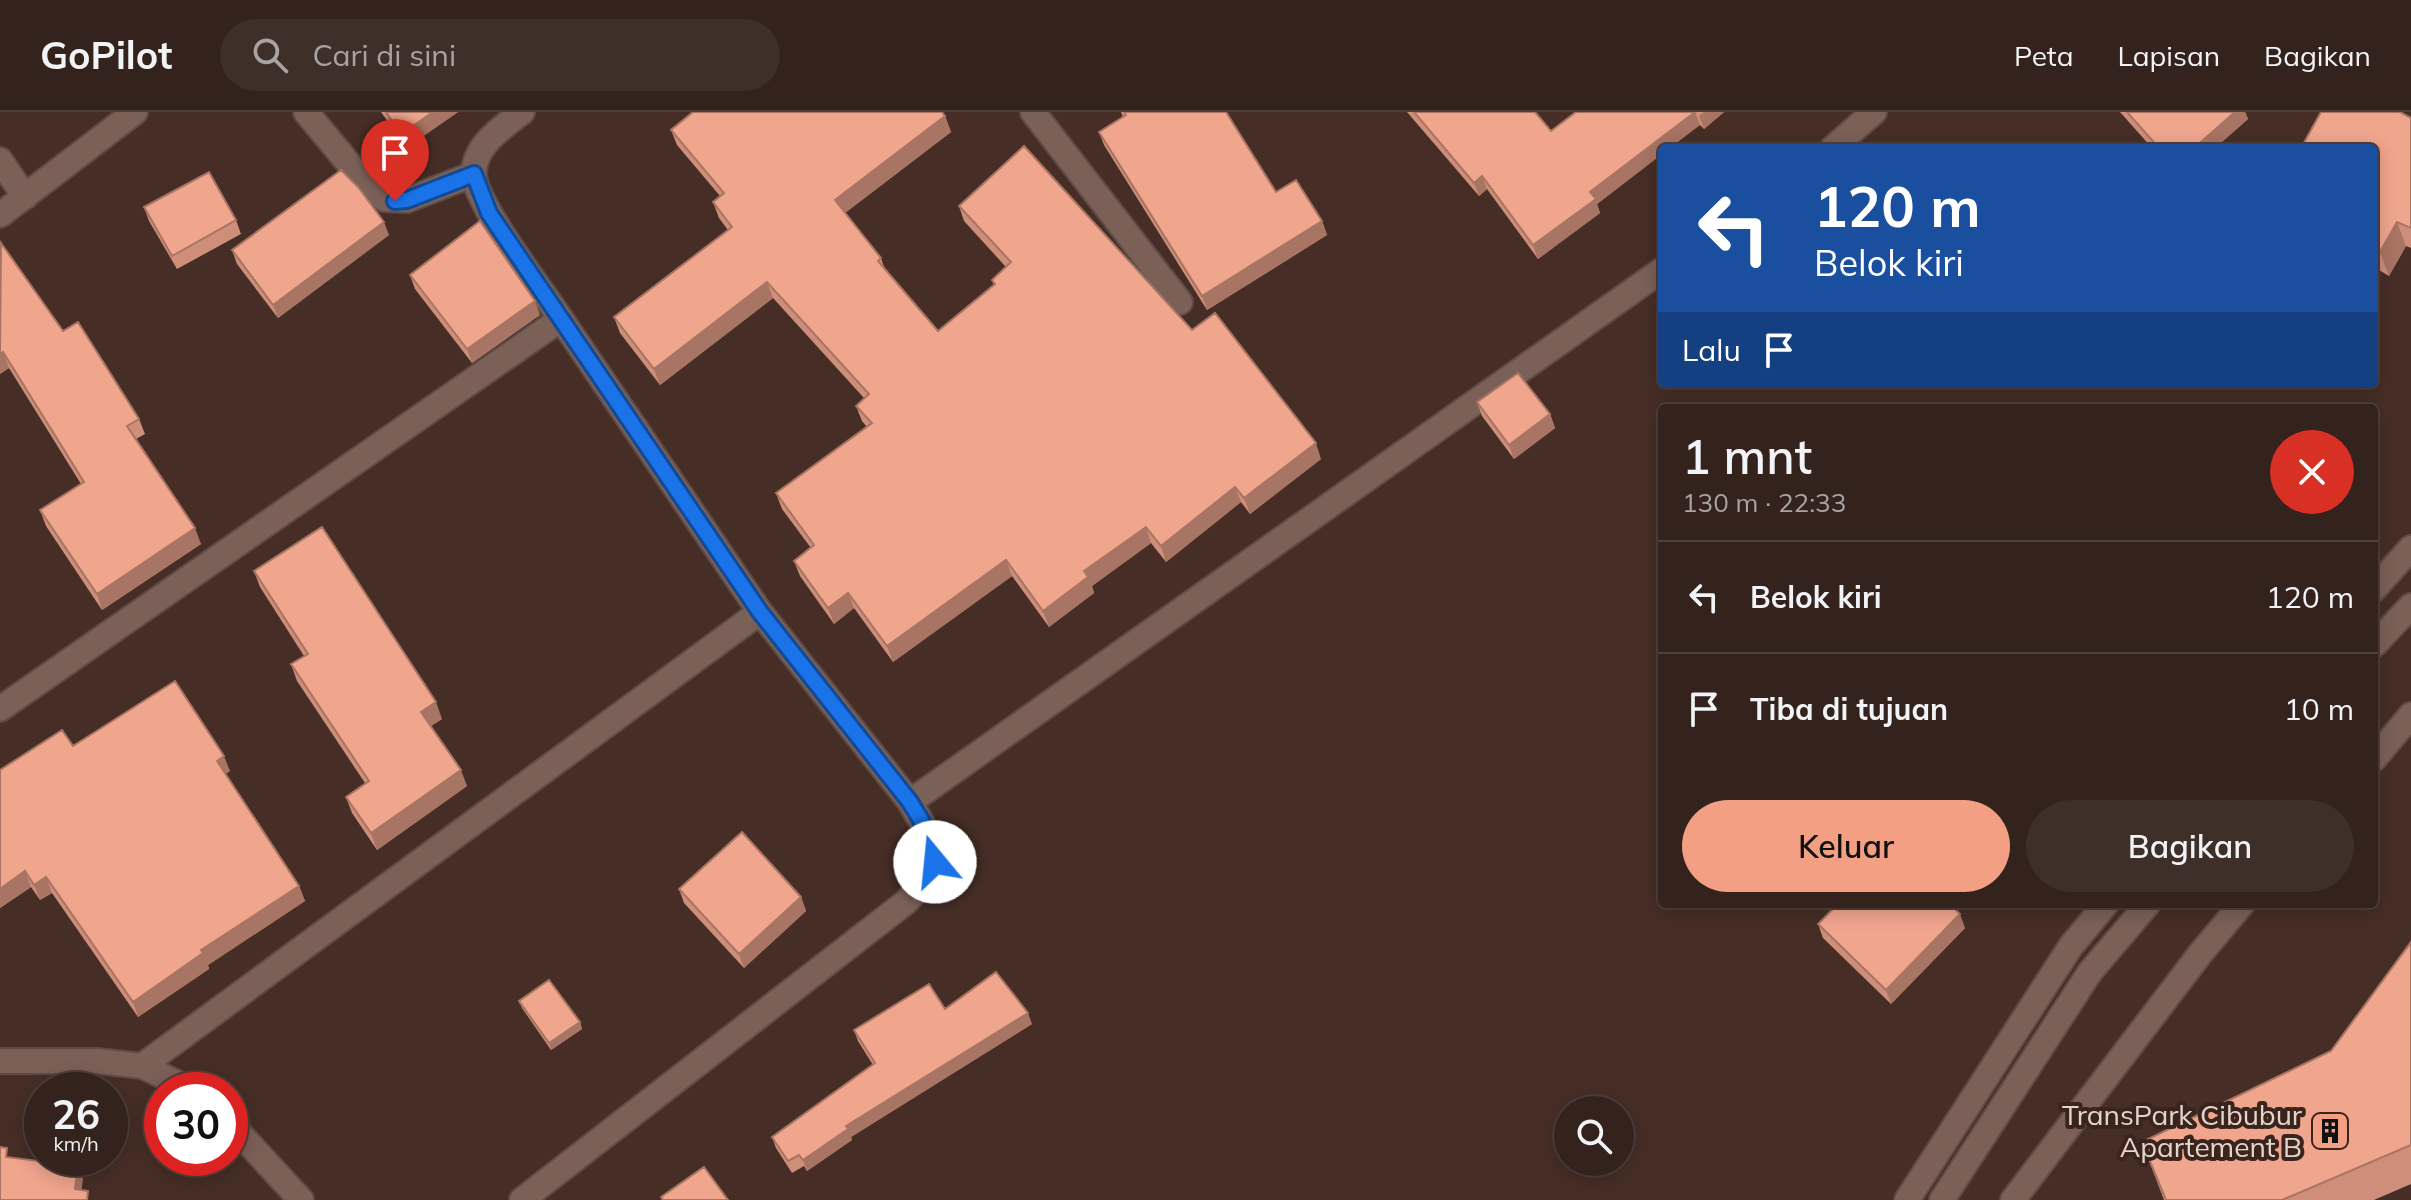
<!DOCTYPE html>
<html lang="id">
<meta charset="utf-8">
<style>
body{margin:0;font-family:Mulish,sans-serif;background:#3f2f29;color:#f1f3f6;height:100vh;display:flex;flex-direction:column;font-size:30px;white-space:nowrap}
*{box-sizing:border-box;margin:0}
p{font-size:26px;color:#a9a4a3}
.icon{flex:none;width:44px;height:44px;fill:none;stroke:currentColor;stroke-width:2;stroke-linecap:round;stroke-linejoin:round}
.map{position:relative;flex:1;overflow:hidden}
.panel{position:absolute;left:1658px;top:292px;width:720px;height:504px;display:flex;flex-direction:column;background:#34221c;border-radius:8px;box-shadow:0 4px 20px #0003,0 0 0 2px #4e3f3b}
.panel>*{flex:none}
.top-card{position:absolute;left:1658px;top:32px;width:720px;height:244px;border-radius:8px;box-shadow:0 4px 20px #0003,0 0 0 2px #4e3f3b;background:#1a4fa0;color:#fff;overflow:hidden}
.controls{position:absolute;left:1554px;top:984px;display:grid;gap:16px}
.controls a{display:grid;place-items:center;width:80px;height:80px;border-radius:50%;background:#34221c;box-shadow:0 4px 20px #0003,0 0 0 2px #4e3f3b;font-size:40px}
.speed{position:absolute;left:24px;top:960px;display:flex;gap:16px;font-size:40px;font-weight:700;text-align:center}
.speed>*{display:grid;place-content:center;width:104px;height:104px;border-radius:50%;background:#34221c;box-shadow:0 4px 20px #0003,0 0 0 2px #4e3f3b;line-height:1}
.speed small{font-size:20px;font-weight:400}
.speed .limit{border:12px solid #d22;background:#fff;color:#111}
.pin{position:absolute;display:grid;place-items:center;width:68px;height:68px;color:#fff;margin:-82px -34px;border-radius:50% 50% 50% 0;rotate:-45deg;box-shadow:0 0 8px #0007}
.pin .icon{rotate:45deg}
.me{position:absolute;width:88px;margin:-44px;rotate:343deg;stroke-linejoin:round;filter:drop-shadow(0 0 6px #0008)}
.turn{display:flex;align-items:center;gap:28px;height:168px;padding:0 24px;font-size:36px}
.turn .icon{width:104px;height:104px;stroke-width:2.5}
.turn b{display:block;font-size:56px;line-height:68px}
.then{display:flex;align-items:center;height:76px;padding:0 24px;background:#0003;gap:16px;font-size:30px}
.round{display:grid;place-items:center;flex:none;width:84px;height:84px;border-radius:42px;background:#3f2f29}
.headline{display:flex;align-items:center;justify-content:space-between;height:136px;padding:0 24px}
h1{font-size:48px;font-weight:600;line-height:60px}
.cta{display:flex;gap:16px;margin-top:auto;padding:16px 24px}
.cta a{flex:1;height:92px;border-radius:48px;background:#f39f84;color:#111;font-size:32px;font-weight:600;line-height:92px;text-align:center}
.cta a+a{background:#3f2f29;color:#f1f3f6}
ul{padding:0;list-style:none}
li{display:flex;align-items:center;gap:24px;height:112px;padding:0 24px;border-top:2px solid #4e3f3b}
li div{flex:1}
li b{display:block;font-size:30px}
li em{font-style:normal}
header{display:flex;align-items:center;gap:48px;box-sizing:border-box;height:112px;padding:0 40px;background:#34221c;border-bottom:2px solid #4e3f3b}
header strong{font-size:38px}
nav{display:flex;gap:44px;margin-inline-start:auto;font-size:28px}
.search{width:560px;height:72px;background:#3f2f29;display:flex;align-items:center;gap:20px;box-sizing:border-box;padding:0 28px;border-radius:44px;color:#a9a4a3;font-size:30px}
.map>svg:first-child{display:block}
</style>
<header>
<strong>GoPilot</strong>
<div class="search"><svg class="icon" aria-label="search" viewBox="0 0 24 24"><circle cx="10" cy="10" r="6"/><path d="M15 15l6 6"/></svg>Cari di sini</div>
<nav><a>Peta</a><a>Lapisan</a><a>Bagikan</a></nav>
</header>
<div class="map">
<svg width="2411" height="1088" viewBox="0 0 2411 1088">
<rect width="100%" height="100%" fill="#462e26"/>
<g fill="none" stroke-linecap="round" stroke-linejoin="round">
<defs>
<path id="minor" d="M 306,0 L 360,65 L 384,87 L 407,88 L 474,62
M 522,0 C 503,15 473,34 474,62 C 475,92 542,178 561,207
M 1033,0 L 1180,190
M 1833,36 L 1874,0
M 0,48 L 25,85
M 0,103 L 135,0
M 2374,477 L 2411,436
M 2374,533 L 2411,494
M 0,597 L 561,207 L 760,500 L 910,690 C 937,737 948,748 906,790 L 522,1088
M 2374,647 L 2411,603
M 910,690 L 1662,158
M 0,949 L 97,949 L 142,954 L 192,978
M 142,954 L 760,500
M 230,1011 L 301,1088
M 1907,1088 L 2071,834 L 2106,792
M 1942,1088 L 2090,860 L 2148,792
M 2013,1088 L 2200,842 L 2242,792"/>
</defs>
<!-- minor casing -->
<use href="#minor" stroke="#5f4b45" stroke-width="28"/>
<!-- minor -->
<use href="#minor" stroke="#7b6057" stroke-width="24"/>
</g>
<!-- wall -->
<path fill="#ce8e79" d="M 381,0 L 458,0 L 406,36 Z
M 1121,0 L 1226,0 L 1276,80 L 1322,109 L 1327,123 L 1207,198 L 1104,33 L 1099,20 L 1123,5 Z
M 1407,0 L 1535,0 L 1551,19 L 1576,0 L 1724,0 L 1704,17 L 1700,13 L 1662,36 L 1662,42 L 1597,92 L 1600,101 L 1538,147 L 1487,77 L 1479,84 Z
M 2120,0 L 2245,0 L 2248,7 L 2215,36 L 2152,36 Z
M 945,4 L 951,20 L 845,101 L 881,146 L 885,158 L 938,219 L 994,173 L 992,168 L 1006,155 L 964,109 L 959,94 L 1192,218 L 1321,347 L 1250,402 L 1241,390 L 1166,450 L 1151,431 L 1092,474 L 1094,481 L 1049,515 L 1012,464 L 893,550 L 854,496 L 834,512 L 800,464 L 794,449 L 811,436 L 782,397 L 776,381 L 867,315 L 862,309 L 856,294 L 864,286 L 773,186 L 660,273 L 620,221 L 614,205 L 728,118 L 719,106 L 713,90 L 720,84 L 677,33 L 671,18 Z
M 2411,6 L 2411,136 L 2406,134 L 2389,164 L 2374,155 L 2374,36 Z
M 144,95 L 236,108 L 241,122 L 177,157 L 149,109 Z
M 389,123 L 278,206 L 237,152 L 232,138 Z
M 0,132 L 63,219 L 139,307 L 145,322 L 136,327 L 201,432 L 102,498 L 46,414 L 40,398 L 81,372 L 9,256 L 0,262 Z
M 410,163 L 540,203 L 472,251 L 415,177 Z
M 1477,290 L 1550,302 L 1555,316 L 1514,347 L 1482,304 Z
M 254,459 L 442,607 L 430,614 L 467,674 L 377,738 L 352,701 L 346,685 L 365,671 L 297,569 L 291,552 L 304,544 L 260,475 Z
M 0,658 L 230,659 L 225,662 L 299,774 L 305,789 L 208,853 L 209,857 L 138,905 L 52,781 L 40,788 L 31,775 L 0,796 Z
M 679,777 L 801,785 L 806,799 L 744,856 L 684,791 Z
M 1818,812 L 1965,816 L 1891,892 L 1823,826 Z
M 2411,830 L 2411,1072 L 2374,1088 L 2164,1088 L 2142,1030 L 2331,939 Z
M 519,889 L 580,910 L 582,917 L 551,938 L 522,896 Z
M 1032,912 L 851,1025 L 852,1028 L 807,1059 L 804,1054 L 792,1061 L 776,1036 L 772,1025 L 873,953 L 858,929 L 854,918 Z"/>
<!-- shaded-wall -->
<path fill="#a87463" d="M 433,0 L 458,0 L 406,36 L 401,22 Z
M 1695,0 L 1700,13 L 1670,36 L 1662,36 L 1662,42 L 1597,92 L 1600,101 L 1538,147 L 1533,133 L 1590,80 Z
M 1704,0 L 1724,0 L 1704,17 L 1699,4 Z
M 2235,0 L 2245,0 L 2248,7 L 2215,36 L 2194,36 Z
M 945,4 L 951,20 L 841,104 L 835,88 Z
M 1482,64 L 1487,77 L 1479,84 L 1474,71 Z
M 1322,109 L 1327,123 L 1207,198 L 1202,184 Z
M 384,110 L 389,123 L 278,206 L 273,193 Z
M 2397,110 L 2406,134 L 2389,164 L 2380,140 Z
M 767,170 L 773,186 L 660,273 L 654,257 Z
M 535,189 L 540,203 L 472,251 L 467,237 Z
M 3,240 L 9,256 L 0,262 L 0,242 Z
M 1550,302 L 1555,316 L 1514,347 L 1509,333 Z
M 1316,331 L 1321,347 L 1250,402 L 1244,386 Z
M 1235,375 L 1241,390 L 1166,450 L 1161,434 Z
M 1146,415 L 1151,431 L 1092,474 L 1094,481 L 1049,515 L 1043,499 L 1084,459 Z
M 195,416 L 201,432 L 102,498 L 97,482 Z
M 1006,448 L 1012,464 L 893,550 L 887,534 Z
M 848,481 L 854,496 L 834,512 L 828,496 Z
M 436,590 L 442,607 L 427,617 L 421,600 Z
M 224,644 L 230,659 L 222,664 L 217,649 Z
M 461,658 L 467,674 L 377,738 L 371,721 Z
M 25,759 L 31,775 L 0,796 L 0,777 Z
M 46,765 L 52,781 L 40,788 L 34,773 Z
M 299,774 L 305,789 L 208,853 L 209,857 L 138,905 L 133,890 L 201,838 Z
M 801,785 L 806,799 L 744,856 L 739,842 Z
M 1960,802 L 1965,816 L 1891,892 L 1886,878 Z
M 1028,901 L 1032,912 L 851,1025 L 852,1028 L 807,1059 L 803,1048 L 846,1014 Z
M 580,910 L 582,917 L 551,938 L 549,931 Z
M 78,1054 L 83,1067 L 80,1088 L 75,1077 Z"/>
<!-- building -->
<path fill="#f0a58d" stroke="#a87463" stroke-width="2" d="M 386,0 L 433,0 L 401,22 Z
M 693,0 L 942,0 L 945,4 L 835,88 L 881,146 L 878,149 L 938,219 L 995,172 L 992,168 L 1011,150 L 959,94 L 1024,34 L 1192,218 L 1215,201 L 1316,331 L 1244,386 L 1235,375 L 1161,434 L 1146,415 L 1084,459 L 1088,465 L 1043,499 L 1006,448 L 887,534 L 848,481 L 828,496 L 794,449 L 814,433 L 776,381 L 872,311 L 856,294 L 869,282 L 767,170 L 654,257 L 614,205 L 732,115 L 713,90 L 724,81 L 671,18 Z
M 1124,0 L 1226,0 L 1276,80 L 1296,68 L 1322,109 L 1202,184 L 1099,20 L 1126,3 Z
M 1414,0 L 1535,0 L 1551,19 L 1576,0 L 1695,0 L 1590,80 L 1596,87 L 1533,133 L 1482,64 L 1474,71 Z
M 2127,0 L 2235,0 L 2194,36 L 2159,36 Z
M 2321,0 L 2400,0 L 2411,6 L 2411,116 L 2397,110 L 2380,140 L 2374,136 L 2374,36 L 2301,36 Z
M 341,58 L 358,75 L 384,110 L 273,193 L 232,138 Z
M 209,60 L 236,108 L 172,144 L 144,95 Z
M 480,109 L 535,189 L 467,237 L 410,163 Z
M 1,131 L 63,219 L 78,210 L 139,307 L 127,314 L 195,416 L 97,482 L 40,398 L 84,370 L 3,240 L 0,242 Z
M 1518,261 L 1550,302 L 1509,333 L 1477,290 Z
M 322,415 L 436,590 L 421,600 L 461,658 L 371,721 L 346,685 L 369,669 L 291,552 L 308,542 L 254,459 Z
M 175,569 L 224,644 L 217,649 L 299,774 L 201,838 L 203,841 L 133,890 L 46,765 L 34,773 L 25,759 L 0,777 L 0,658 L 62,618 L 73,634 Z
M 742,720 L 801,785 L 739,842 L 679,777 Z
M 1838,792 L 1950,792 L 1960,802 L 1886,878 L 1818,812 Z
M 2411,830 L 2411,1033 L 2282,1088 L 2166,1088 L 2142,1030 L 2331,939 Z
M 996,860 L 1028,901 L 846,1014 L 848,1017 L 803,1048 L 799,1043 L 788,1049 L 772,1025 L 875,951 L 854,918 L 929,872 L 945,897 Z
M 549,868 L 580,910 L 549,931 L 519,889 Z
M 0,1035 L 7,1036 L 6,1045 L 78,1054 L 75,1077 L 88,1079 L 87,1088 L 0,1088 Z
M 704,1055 L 728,1088 L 663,1088 L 661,1085 Z"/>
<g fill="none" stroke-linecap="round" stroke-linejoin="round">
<defs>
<path id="route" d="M 395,89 L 407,88 L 474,62 L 489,101 L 760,500 L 910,690 C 922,710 935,727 935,750"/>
</defs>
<!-- route casing -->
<use href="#route" stroke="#114b97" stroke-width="20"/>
<!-- route -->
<use href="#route" stroke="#1a73e8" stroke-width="14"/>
</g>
<!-- icons -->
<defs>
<symbol id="building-square" viewBox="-11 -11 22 22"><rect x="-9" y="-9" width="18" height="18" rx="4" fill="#f39f84" stroke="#3b241c"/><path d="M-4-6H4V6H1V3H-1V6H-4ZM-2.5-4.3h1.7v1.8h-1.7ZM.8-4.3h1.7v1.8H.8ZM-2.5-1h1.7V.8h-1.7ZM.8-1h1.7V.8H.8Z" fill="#111"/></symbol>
</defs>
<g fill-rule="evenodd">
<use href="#building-square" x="2308" y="997" width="44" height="44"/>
</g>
<g text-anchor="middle" stroke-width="8" stroke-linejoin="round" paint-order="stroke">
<!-- poi labels -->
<g font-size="28" fill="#e4d4cf" stroke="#3b241c" text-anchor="end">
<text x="2302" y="1013">TransPark Cibubur<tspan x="2302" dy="32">Apartement B</tspan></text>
</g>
</g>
</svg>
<div class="controls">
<a><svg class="icon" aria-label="search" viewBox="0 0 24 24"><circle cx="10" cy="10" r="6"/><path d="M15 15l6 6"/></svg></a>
</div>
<div class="speed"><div>26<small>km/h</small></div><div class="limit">30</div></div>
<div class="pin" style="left:395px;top:89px;background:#d93025"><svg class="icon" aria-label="arrive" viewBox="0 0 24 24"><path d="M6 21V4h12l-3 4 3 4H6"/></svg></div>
<svg class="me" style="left:935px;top:750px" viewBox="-20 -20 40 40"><circle r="19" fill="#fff"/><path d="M0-13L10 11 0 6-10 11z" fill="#1a73e8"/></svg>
<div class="top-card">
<div class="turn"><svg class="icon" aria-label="left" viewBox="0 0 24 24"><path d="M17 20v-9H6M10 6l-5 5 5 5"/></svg><div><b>120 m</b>Belok kiri</div></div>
<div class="then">Lalu<svg class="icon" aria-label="arrive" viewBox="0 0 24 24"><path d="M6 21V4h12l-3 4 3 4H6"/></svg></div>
</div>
<section class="panel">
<div class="headline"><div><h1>1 mnt</h1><p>130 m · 22:33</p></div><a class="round" style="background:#d93025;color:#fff"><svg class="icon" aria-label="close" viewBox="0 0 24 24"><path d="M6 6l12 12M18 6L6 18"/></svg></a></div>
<ul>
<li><svg class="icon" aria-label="left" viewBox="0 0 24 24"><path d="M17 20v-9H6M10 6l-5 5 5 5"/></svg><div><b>Belok kiri</b></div><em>120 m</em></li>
<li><svg class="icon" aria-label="arrive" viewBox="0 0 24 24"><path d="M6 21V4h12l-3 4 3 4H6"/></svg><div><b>Tiba di tujuan</b></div><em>10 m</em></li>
</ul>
<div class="cta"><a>Keluar</a><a>Bagikan</a></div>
</section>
</div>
